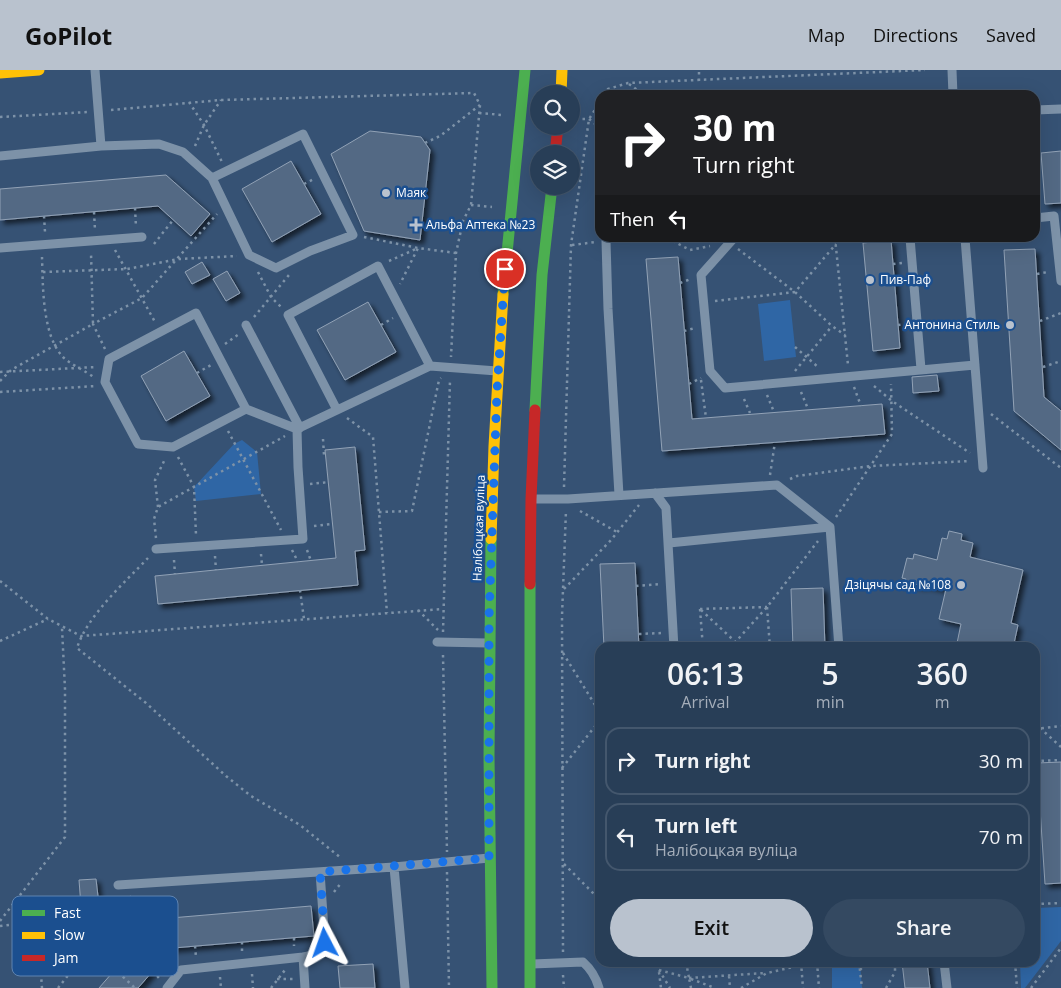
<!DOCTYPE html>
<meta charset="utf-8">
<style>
body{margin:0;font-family:"Open Sans",sans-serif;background:#344961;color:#f1f3f6;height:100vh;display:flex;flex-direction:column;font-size:19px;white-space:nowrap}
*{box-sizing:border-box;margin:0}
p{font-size:16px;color:#a5aeba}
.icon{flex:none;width:28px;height:28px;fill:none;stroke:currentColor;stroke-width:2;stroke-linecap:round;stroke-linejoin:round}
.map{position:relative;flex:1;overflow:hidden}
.sheet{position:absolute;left:595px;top:572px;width:445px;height:325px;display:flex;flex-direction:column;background:#283e57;border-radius:15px;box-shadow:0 5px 20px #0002,0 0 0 1px #44576d}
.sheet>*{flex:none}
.top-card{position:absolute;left:595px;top:20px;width:445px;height:152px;border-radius:15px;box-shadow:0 5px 20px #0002,0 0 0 1px #44576d;background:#202124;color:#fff;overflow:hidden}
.tools{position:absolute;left:530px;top:15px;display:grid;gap:10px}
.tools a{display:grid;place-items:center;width:50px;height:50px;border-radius:50%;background:#283e57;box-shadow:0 5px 20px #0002,0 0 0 1px #44576d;font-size:25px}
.pin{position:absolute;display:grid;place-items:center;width:42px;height:42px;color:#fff;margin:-21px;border:2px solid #fff;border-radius:50%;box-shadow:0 1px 5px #0007}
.me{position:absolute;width:55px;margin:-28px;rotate:356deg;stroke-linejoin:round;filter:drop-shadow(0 0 4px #0008)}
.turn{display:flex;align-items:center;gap:18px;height:105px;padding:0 15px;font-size:22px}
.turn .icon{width:65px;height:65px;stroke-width:2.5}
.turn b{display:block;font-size:35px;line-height:42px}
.then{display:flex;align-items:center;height:48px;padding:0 15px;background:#0003;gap:10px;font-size:19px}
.eta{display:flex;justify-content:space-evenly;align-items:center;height:85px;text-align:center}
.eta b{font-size:30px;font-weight:600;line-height:35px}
.cta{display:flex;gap:10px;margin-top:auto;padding:10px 15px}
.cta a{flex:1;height:58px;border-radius:30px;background:#b9c2ce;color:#111;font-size:20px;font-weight:600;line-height:58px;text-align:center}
.cta a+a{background:#344961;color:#f1f3f6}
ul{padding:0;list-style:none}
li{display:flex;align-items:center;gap:15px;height:68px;margin:0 10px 8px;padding:0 5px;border:2px solid #44576d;border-radius:15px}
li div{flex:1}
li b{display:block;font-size:19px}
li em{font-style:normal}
header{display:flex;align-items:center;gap:30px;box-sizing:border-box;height:70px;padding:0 25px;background:#b9c2ce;color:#111}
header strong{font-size:24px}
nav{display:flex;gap:28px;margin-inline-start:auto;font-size:18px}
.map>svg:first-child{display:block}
</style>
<header>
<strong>GoPilot</strong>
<nav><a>Map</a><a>Directions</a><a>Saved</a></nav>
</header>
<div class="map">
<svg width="1061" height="918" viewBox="0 0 1061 918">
<defs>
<filter id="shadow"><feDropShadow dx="4" dy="4" stdDeviation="2.5" flood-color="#0009"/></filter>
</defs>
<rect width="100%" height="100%" fill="#365274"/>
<!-- green -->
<path fill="#2f66a5" d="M 790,230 L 796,287 L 764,291 L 758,234 Z
M 242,370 L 257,382 L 261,424 L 196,431 L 194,417 L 234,374 Z
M 1061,837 L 1061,871 L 1025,918 L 1021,918 L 1020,893 L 1035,892 L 1035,838 Z
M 832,893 L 860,893 L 862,918 L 832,918 Z"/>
<!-- building -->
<path fill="#526984" stroke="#92a2b6" filter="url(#shadow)" d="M 370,61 L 421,67 L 430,80 L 420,170 L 364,161 L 331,84 Z
M 1061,81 L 1061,133 L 1045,134 L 1041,83 Z
M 291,91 L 321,144 L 272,172 L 242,119 Z
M 166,105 L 210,144 L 191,166 L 158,136 L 0,150 L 0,119 Z
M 891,170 L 900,278 L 873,281 L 863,173 Z
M 1035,179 L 1044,327 L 1061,341 L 1061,380 L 1014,341 L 1004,180 Z
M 678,187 L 692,349 L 882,334 L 885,364 L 662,381 L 646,189 Z
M 202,192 L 210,205 L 192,214 L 185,202 Z
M 227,201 L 240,223 L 226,231 L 213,209 Z
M 368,232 L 396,282 L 345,310 L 317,260 Z
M 184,281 L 210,326 L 166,351 L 141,306 Z
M 937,305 L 939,321 L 913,323 L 912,307 Z
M 355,377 L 365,480 L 355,481 L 358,515 L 158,534 L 155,506 L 336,488 L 325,380 Z
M 949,461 L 962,464 L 961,470 L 973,473 L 970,487 L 1023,500 L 1011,553 L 1018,555 L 1013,578 L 956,578 L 961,554 L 939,549 L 946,519 L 923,514 L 923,516 L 905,512 L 906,509 L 902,508 L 907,488 L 913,489 L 914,484 L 937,490 L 942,468 L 947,469 Z
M 635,493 L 639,578 L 604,578 L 600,494 Z
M 823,518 L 825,578 L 793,578 L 791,519 Z
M 1061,692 L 1061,813 L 1045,814 L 1037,693 Z
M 96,809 L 99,835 L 81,836 L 79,810 Z
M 311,836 L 314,866 L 173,878 L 138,918 L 99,918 L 159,849 Z
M 902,892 L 927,892 L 930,918 L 905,918 Z
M 373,894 L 375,918 L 340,918 L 338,896 Z"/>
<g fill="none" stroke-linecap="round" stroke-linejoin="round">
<!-- path -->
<path stroke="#7d92a8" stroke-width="2.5" stroke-dasharray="2.5 4" stroke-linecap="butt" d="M 699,11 L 699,0
M 629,14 L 644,25
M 604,25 L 608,19 L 628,13 L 925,0
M 189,32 L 204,55 L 222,92
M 111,40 L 221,30 L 474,23 L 480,35 L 471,135 L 463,151 L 456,183 L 451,287
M 479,43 L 502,45
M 0,47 L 88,42
M 576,49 L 589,49 L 600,58
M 425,73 L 440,66 L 480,35
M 195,76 L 204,55 L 221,30
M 304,114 L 314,109
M 471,135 L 492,137
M 135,138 L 136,157
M 94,142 L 95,160
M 44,146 L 45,162
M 364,167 L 418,178 L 456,183
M 667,168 L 690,180 L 710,176
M 835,168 L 848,295
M 619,169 L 637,168
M 154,174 L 173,150
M 572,175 L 596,172
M 738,179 L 795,222 L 832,256 L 845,265
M 115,180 L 155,252
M 42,187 C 43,216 42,263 62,286 C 69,294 86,301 95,308
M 389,191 L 418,178 L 400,214
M 893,194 L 902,193
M 43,202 L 127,199 L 179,189 L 237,186
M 258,202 L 271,227 L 281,237
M 1037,204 L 1048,202
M 680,213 L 691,209
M 715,231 L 795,222 L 836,174
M 254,247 L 289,205
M 1040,251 L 1061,243
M 381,255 L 393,248
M 898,255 L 907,254
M 684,261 L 695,258
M 225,274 L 239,264
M 795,277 L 818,297
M 105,279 L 93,254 L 142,228 L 217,144
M 1043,297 L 1061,291
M 795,301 L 832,256
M 0,302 L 96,297
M 197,303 L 211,295
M 701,310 L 706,348
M 0,311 L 11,300 L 93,254 L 91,183
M 689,314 L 701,308
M 874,316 L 892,331 L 970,383
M 854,317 L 861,336
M 0,322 L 96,316
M 801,322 L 808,339
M 767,325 L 774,342
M 744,329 L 750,343
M 991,344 L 1061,398
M 347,348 L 373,367 L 387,543
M 228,361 L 281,460
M 323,369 L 324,385 L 326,385
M 178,387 L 194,417 L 196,465
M 770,405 L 775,372
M 790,409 L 797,406 L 871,396 L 970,391
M 310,414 L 329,412
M 564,417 L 571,175 L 589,49 L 600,32
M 158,437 L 155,410 L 165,389
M 580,441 L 617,462
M 379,442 L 412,441 L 439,310 L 441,308
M 836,447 L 892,364 L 891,314
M 314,456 L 332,454
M 156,468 L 154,449 L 158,437 L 285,366
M 292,480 L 298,492
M 307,480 L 311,491
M 261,484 L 262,495
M 215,486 L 216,500
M 148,488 C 125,512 87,546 77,578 L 146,633 L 226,706 L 251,726 L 300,755 L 341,788
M 174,490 L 175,504
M 0,511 L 48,549 L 81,566 L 443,539
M 636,516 L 660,514
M 564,519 L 611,470 L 639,435
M 300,520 L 304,549
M 767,537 L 770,578
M 700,539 L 767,537
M 700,539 L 703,578
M 418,540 L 438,560
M 701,540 L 742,578
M 443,562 L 450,310
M 639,564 L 662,563
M 0,571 L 48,549
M 730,578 L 767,537 L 818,471
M 563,583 L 600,643
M 443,585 L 447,782
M 1040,658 L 1061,677
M 1035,659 L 1061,656
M 1035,691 L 1061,690
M 562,698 L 600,650
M 564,794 L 600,830
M 447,802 L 449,918
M 334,822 L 341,813
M 1035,834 L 1061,833
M 61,849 L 135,918
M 0,851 L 65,767 L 65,619 L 62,558
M 37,851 L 42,918
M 0,856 L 117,843
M 294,868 L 294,876
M 242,872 L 242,883
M 195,876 L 196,887
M 563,882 L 562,546 L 566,440
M 686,892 L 689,908
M 801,892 L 803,918
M 817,892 L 819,918
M 859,892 L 862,918
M 1015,892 L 1017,918
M 659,900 L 689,908 L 691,918
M 659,900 L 670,918
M 860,900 L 867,892
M 153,901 L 159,908
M 659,902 L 661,918
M 252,904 L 253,918
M 563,905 L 564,918
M 729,906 L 730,918
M 220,907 L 221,918
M 689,908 L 765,903
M 277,909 L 293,909
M 691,909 L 715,918
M 58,918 L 131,826
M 271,918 L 285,900
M 741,918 L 767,903 L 802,895 L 841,892
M 886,918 L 895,902 L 895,892
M 1031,918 L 1061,878"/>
<!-- lane -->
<path stroke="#7d92a8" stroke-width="9" d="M 952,0 L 953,25
M 1035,40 L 1061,39
M 101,76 L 159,74 L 183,82 L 212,108 L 249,185 L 276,198 L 310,181 L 353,165 L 303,64 L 212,108
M 0,86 L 101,76 L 95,0
M 1035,148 L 1054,146 L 1061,211
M 607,168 L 606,171 L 608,239 L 619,425
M 734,168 L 701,205 L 710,301 L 725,318 L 975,295
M 910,168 L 921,299
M 965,168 L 983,398
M 0,178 L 142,167
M 246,255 L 300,358
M 246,339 L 173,377 L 138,374 L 105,312 L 109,289 L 196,243 L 246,339 L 297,359 L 430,296 L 497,301
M 337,340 L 288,245 L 378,196 L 430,296
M 655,423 L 666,438 L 674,578
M 531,429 L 568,429 L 777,415 L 830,457 L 839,578
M 669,473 L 830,457
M 156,479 L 303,469 L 298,397 L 297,359
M 437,572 L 488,573
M 394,797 L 405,918
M 118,815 L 394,797 L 489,788
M 944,892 L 947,918
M 532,894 L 583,892 C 592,900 596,907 599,918
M 167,918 L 181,900 L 303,887
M 305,918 L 303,887 C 314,885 321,883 325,873 L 320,802"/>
<!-- fast -->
<path stroke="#4caf50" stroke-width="11" d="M 503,224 L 525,0
M 535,340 L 542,205 L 552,116
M 491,469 L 489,686 L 492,918
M 530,514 L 530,918"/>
<!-- slow -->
<path stroke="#ffc107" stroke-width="11" d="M 0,3 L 39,0
M 561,24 L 562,0
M 491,469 L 494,376 L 503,224"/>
<!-- jam -->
<path stroke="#c62828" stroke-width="11" d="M 555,84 L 558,56
M 530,514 L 531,429 L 535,340"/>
</g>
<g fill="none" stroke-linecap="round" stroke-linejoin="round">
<!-- route -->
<path stroke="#1a73e8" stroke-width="9" stroke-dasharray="0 16.2" d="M 325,873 L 320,802 L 489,788 L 489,549 L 497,321 L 505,199"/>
</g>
<!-- markers -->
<g fill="#b9c2ce" stroke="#1b4f8f" stroke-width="2">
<circle cx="386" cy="123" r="5"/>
<path d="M413.5 147.5h5v5h5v5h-5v5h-5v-5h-5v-5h5z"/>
<circle cx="870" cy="210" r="5"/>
<circle cx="1010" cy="255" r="5"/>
<circle cx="961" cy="515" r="5"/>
</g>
<g text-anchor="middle" stroke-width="5" stroke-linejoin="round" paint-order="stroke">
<!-- poi labels -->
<g font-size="12" fill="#fff" stroke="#1b4f8f" text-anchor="start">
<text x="396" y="127">Маяк</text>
<text x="426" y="159">Альфа Аптека №23</text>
<text x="880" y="214">Пив-Паф</text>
<text x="1000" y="259" text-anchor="end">Антонина Стиль</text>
<text x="951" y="519" text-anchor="end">Дзіцячы сад №108</text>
</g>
<!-- street labels -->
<g font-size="12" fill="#fff" stroke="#1b4f8f">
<text transform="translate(479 458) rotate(-88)" y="4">Налібоцкая вуліца</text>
</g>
</g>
<!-- legend -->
<rect x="12" y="826" width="166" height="80" rx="8" fill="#1b4f8f" stroke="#5f84b1" stroke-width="1"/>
<rect x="22" y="840" width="23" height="6" fill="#4caf50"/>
<rect x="22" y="862" width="23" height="7" fill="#ffc107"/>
<rect x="22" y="885" width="23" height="6" fill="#c62828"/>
<g font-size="14" fill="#fff">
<text x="54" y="848">Fast</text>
<text x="54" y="870">Slow</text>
<text x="54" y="893">Jam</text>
</g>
</svg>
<div class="tools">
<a><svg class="icon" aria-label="search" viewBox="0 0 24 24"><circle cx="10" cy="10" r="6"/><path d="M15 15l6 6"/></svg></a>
<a><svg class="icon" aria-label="layers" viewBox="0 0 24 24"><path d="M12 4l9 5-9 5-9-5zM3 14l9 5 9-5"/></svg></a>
</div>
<div class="pin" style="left:505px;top:199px;background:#d93025"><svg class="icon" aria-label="arrive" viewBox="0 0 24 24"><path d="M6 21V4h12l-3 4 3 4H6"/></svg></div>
<svg class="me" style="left:325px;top:873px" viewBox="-20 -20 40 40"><path d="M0-17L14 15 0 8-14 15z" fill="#1a73e8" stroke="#fff" stroke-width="4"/></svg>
<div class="top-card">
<div class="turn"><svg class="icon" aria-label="right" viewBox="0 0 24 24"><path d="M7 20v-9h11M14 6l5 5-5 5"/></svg><div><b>30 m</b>Turn right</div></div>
<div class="then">Then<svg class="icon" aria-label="left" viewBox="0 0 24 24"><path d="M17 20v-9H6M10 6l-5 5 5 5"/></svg></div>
</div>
<section class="sheet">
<div class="eta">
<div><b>06:13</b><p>Arrival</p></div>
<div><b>5</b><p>min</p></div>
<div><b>360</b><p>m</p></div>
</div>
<ul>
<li><svg class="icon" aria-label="right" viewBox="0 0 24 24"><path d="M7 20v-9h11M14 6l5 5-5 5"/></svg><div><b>Turn right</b></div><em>30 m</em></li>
<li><svg class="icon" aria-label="left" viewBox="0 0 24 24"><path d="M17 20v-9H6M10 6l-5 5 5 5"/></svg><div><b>Turn left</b><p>Налібоцкая вуліца</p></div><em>70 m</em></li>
</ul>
<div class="cta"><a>Exit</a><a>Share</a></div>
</section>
</div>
